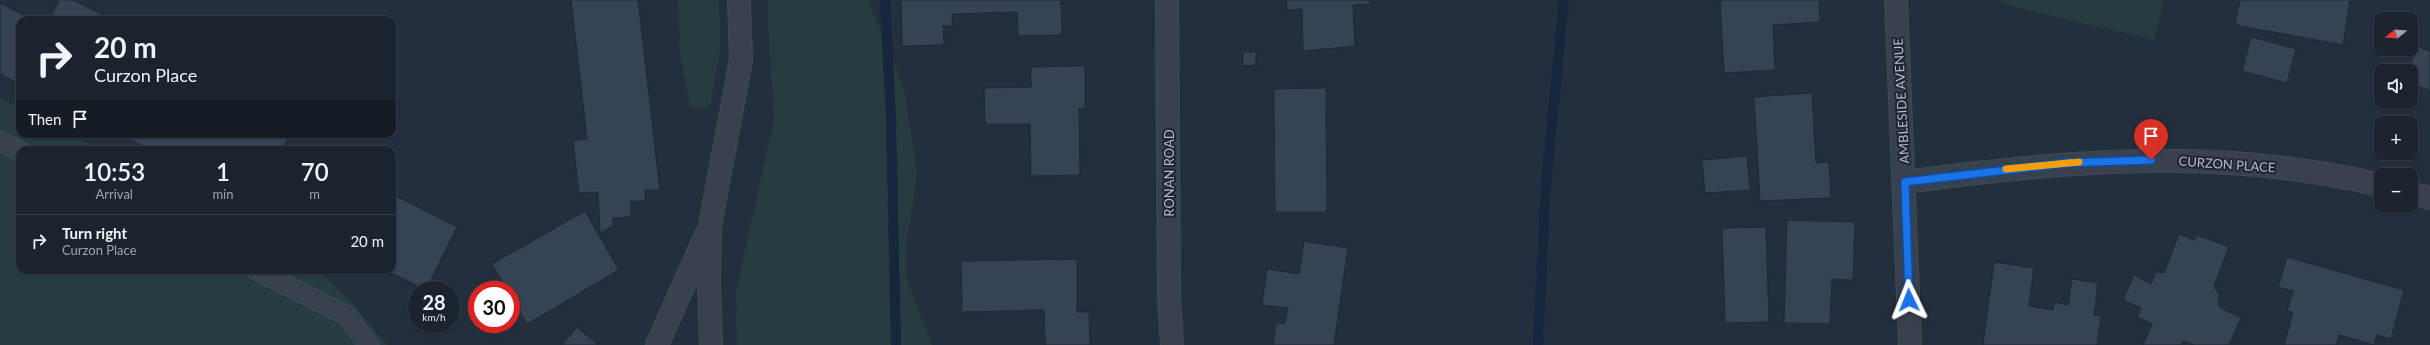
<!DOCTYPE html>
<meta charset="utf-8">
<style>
body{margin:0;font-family:Lato,sans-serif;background:#282f3a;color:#f1f3f6;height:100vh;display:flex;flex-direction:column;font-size:15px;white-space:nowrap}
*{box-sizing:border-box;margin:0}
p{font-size:13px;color:#a0a4aa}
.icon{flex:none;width:22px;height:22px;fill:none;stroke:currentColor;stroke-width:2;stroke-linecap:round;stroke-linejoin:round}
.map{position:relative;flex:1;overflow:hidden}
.side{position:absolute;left:16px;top:146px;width:380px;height:128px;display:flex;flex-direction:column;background:#1b232e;border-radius:12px;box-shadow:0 1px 3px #0004,0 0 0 1px #39404a}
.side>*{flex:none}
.banner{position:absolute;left:16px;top:16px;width:380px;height:122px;border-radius:12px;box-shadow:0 1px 3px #0004,0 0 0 1px #39404a;background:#1b232e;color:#f1f3f6;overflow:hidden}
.needle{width:26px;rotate:253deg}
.controls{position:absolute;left:2374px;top:12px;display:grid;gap:8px}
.controls a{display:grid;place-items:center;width:44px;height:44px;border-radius:8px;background:#1b232e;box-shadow:0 1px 3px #0004,0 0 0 1px #39404a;font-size:20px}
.speed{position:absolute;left:408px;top:281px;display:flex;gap:8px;font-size:20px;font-weight:700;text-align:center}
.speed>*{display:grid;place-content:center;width:52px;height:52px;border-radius:50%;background:#1b232e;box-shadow:0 1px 3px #0004,0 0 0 1px #39404a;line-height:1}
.speed small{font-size:10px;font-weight:400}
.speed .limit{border:6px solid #d22;background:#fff;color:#111}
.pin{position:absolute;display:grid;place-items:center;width:34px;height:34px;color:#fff;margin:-41px -17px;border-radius:50% 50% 50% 0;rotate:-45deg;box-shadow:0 0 4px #0007}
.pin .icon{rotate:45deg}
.me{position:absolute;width:44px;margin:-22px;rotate:358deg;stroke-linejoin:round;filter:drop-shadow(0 0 3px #0008)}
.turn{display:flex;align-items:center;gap:14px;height:84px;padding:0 12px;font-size:18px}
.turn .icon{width:52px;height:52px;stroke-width:2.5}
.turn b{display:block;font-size:28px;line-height:34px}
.then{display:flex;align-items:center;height:38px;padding:0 12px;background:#0003;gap:8px;font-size:15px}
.eta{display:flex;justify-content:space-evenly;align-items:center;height:68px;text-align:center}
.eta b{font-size:24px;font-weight:600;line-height:28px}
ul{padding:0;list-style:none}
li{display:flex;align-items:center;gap:12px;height:52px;padding:0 12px;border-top:1px solid #39404a}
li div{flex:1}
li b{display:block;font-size:15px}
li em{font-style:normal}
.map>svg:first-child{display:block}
</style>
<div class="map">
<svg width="2430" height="345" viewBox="0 0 2430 345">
<rect width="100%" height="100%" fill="#242f3e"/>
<!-- green -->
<path fill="#263c3f" d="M 678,0 L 718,0 L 721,42 L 711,103 L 701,110 L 690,106 L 680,55 Z
M 767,0 L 868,0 L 904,88 L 917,173 L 907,240 L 907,280 L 932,345 L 737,345 L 736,291 L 774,119 Z
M 2003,0 L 2164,0 L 2154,40 L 2002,4 Z
M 0,98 L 20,109 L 20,134 L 70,134 L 101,150 L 20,150 L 20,270 L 318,270 L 350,300 L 387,345 L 0,345 Z"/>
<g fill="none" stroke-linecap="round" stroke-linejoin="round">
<!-- stream -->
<path stroke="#17263c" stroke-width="10" d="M 885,0 L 891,119 L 896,345
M 1538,345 L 1546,183 L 1564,0"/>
</g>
<!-- building -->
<path fill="#364354" stroke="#1f2835" d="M 59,0 L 73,0 L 101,14 L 98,20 L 50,20 Z
M 571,0 L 638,0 L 660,190 L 645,190 L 645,201 L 631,201 L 631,217 L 613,218 L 613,226 L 600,233 L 598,192 L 579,193 L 573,141 L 587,139 Z
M 901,0 L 1061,0 L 1062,35 L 1018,36 L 1017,12 L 952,14 L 953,26 L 943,26 L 944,45 L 902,46 Z
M 1287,0 L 1370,0 L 1370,4 L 1353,5 L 1355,46 L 1303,51 L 1302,9 L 1287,10 Z
M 1720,0 L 1819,0 L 1820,22 L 1773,25 L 1775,70 L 1724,73 Z
M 2240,0 L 2350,0 L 2343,45 L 2235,25 Z
M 0,3 L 33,20 L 20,20 L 20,84 L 0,74 Z
M 2251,37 L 2296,49 L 2287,83 L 2242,71 Z
M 2416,46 L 2430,51 L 2430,90 L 2411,84 L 2411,71 L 2409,71 Z
M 1243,52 L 1256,52 L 1256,65 L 1243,66 Z
M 1085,66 L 1085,108 L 1079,109 L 1080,175 L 1031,176 L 1030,124 L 985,124 L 984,88 L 1031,87 L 1031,67 Z
M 1326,88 L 1327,212 L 1275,212 L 1274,89 Z
M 1812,93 L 1816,163 L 1829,162 L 1831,198 L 1760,201 L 1754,97 Z
M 119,134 L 290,134 L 284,145 L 294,150 L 151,150 Z
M 1747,156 L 1750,190 L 1705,193 L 1702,160 Z
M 392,194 L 457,227 L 426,290 L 386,270 L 392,270 Z
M 585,211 L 619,270 L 527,324 L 511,296 L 511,290 L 507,290 L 492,264 Z
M 1787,220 L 1855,222 L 1853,280 L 1832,279 L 1830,324 L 1784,323 Z
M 1766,227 L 1769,322 L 1725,323 L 1722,228 Z
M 2179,234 L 2194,240 L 2197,235 L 2229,247 L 2214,286 L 2219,295 L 2219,307 L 2241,318 L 2229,345 L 2194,345 L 2183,341 L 2181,345 L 2143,345 L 2152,324 L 2137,317 L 2141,308 L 2123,300 L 2134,275 L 2151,284 L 2156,272 L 2164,273 Z
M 1304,241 L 1348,248 L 1334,345 L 1273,345 L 1276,323 L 1285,324 L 1288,308 L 1262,305 L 1267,269 L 1299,274 Z
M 2287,257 L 2404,290 L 2391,339 L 2377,335 L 2374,345 L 2339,335 L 2336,345 L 2284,345 L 2293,312 L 2287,311 L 2293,291 L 2278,287 Z
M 1077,259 L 1077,312 L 1089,312 L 1090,345 L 1045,345 L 1044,310 L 962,312 L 961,261 Z
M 1994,262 L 2034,268 L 2029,306 L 2053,310 L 2054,302 L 2068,305 L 2072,279 L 2098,283 L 2094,315 L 2101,316 L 2097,345 L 1983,345 Z
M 577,327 L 598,345 L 562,345 Z"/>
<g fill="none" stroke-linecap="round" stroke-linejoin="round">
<defs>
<path id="lane" d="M 0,141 L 20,151
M 256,270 L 347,316 L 369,345"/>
<path id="street" d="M 1167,0 L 1169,296 L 1172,345
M 1896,0 L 1910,345
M 1905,182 C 2067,160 2220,147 2381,185
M 2411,193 L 2430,198
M 657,345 L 706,235
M 711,345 L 709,281 L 710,225 L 741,60 L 739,0"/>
</defs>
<!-- lane casing -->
<use href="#lane" stroke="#414a57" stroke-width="21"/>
<!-- street casing -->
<use href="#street" stroke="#414a57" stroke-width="24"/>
<!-- lane -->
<use href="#lane" stroke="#38414e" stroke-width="19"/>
<!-- street -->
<use href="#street" stroke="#38414e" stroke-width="22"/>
</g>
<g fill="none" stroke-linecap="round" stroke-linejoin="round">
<defs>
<path id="route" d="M 1909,300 L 1905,182 L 2066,163 L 2151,160"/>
</defs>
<!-- route casing -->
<use href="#route" stroke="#114b97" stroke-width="10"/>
<!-- route -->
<use href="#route" stroke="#1a73e8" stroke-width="7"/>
<!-- slow -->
<path stroke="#f59e0b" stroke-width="7" d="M 2006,169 L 2079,162"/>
</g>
<g text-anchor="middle" stroke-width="4" stroke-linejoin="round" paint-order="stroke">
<!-- street labels -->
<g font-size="13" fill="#b4bcc9" stroke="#1d2633">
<text transform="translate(1901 101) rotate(-93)" y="5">AMBLESIDE AVENUE</text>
<text transform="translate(2227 164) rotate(4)" y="5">CURZON PLACE</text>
<text transform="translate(1169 173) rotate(-90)" y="5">RONAN ROAD</text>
</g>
</g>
</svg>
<div class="controls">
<a><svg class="needle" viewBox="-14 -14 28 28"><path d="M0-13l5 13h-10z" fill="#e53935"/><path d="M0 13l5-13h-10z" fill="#a0a4aa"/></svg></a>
<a><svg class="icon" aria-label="sound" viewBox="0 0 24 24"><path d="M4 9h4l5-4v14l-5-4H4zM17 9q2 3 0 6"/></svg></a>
<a>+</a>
<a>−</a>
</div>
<div class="speed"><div>28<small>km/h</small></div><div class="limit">30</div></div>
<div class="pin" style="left:2151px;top:160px;background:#d93025"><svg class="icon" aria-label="arrive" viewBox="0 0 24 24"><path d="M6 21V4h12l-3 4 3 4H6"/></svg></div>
<svg class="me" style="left:1909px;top:300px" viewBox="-20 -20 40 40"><path d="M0-17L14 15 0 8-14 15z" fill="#1a73e8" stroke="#fff" stroke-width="4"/></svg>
<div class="banner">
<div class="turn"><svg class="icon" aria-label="right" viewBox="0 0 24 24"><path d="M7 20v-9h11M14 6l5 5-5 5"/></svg><div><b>20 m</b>Curzon Place</div></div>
<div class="then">Then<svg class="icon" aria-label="arrive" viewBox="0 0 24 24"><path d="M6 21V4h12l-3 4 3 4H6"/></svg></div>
</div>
<section class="side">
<div class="eta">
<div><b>10:53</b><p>Arrival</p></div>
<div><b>1</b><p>min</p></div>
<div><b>70</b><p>m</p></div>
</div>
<ul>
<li><svg class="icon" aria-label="right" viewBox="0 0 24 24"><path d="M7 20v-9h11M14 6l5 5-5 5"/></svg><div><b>Turn right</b><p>Curzon Place</p></div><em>20 m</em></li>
</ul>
</section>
</div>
